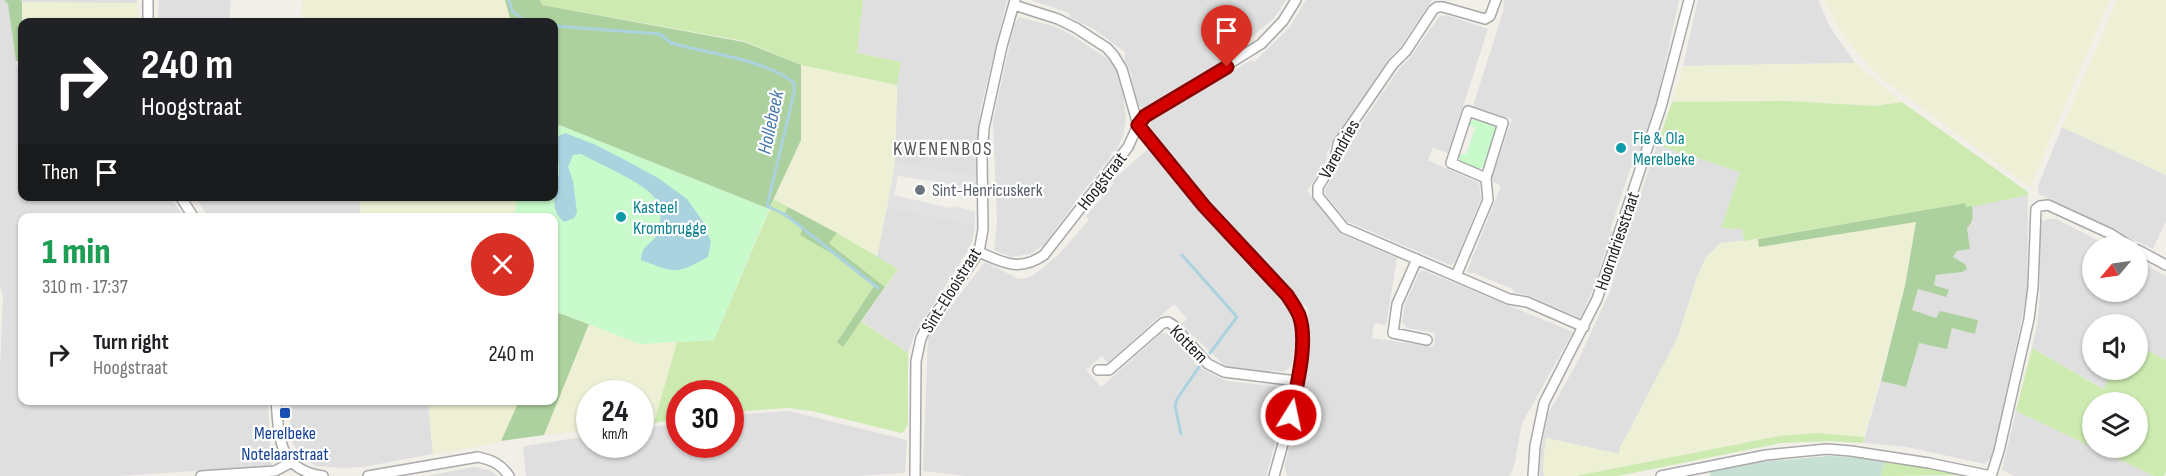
<!DOCTYPE html>
<meta charset="utf-8">
<style>
body{margin:0;font-family:"Sofia Sans Condensed",sans-serif;background:#f6f6f6;color:#202124;height:100vh;display:flex;flex-direction:column;font-size:22px;white-space:nowrap}
*{box-sizing:border-box;margin:0}
p{font-size:20px;color:#757577}
.icon{flex:none;width:33px;height:33px;fill:none;stroke:currentColor;stroke-width:2;stroke-linecap:round;stroke-linejoin:round}
.map{position:relative;flex:1;overflow:hidden}
.side{position:absolute;left:18px;top:213px;width:540px;height:192px;display:flex;flex-direction:column;background:#fff;border-radius:12px;box-shadow:0 2px 4px #0004}
.side>*{flex:none}
.banner{position:absolute;left:18px;top:18px;width:540px;height:183px;border-radius:12px;box-shadow:0 2px 4px #0004;background:#202124;color:#fff;overflow:hidden}
.needle{width:39px;rotate:241deg}
.fabs{position:absolute;left:2082px;top:236px;display:grid;gap:12px}
.fabs a{display:grid;place-items:center;width:66px;height:66px;border-radius:50%;background:#fff;box-shadow:0 2px 4px #0004;font-size:30px}
.speed{position:absolute;left:576px;top:380px;display:flex;gap:12px;font-size:30px;font-weight:700;text-align:center}
.speed>*{display:grid;place-content:center;width:78px;height:78px;border-radius:50%;background:#fff;box-shadow:0 2px 4px #0004;line-height:1}
.speed small{font-size:15px;font-weight:400}
.speed .limit{border:9px solid #d22;background:#fff;color:#111}
.pin{position:absolute;display:grid;place-items:center;width:51px;height:51px;color:#fff;margin:-62px -26px;border-radius:50% 50% 50% 0;rotate:-45deg;box-shadow:0 0 6px #0007}
.pin .icon{rotate:45deg}
.me{position:absolute;width:66px;margin:-33px;rotate:10deg;stroke-linejoin:round;filter:drop-shadow(0 0 4px #0008)}
.turn{display:flex;align-items:center;gap:21px;height:126px;padding:0 24px;font-size:27px}
.turn .icon{width:78px;height:78px;stroke-width:2.5}
.turn b{display:block;font-size:42px;line-height:51px}
.then{display:flex;align-items:center;height:57px;padding:0 24px;background:#0003;gap:12px;font-size:22px}
.round{display:grid;place-items:center;flex:none;width:63px;height:63px;border-radius:32px;background:#f6f6f6}
.overview{display:flex;align-items:center;justify-content:space-between;height:102px;padding:0 24px}
h1{font-size:36px;font-weight:800;line-height:45px;color:#1e9e55}
ul{padding:0;list-style:none}
li{display:flex;align-items:center;gap:18px;height:78px;padding:0 24px}
li div{flex:1}
li b{display:block;font-size:22px}
li em{font-style:normal}
.map>svg:first-child{display:block}
</style>
<div class="map">
<svg width="2166" height="476" viewBox="0 0 2166 476">
<rect width="100%" height="100%" fill="#f2efe9"/>
<!-- residential -->
<path fill="#e0dfdf" d="M 0,0 L 137,0 L 137,3 L 22,3 L 22,61 L 16,61 L 18,70 L 22,70 L 22,196 L 170,197 L 184,217 L 22,218 L 22,400 L 268,401 L 271,466 L 118,476 L 0,476 L 0,366 L 3,296 L 0,286 Z
M 159,0 L 231,0 L 229,21 L 158,22 Z
M 863,0 L 1007,0 L 980,111 L 976,177 L 895,163 L 897,85 L 901,62 L 857,53 Z
M 1031,0 L 1286,0 L 1274,18 L 1235,51 L 1231,58 L 1144,109 L 1138,105 L 1131,76 L 1132,75 L 1124,58 L 1126,53 L 1097,31 L 1069,17 L 1069,13 Z
M 1306,0 L 1432,0 L 1400,48 L 1390,57 L 1332,142 L 1326,156 L 1328,158 L 1307,191 L 1341,234 L 1397,258 L 1386,325 L 1374,323 L 1372,338 L 1434,347 L 1435,333 L 1407,328 L 1402,322 L 1405,304 L 1419,273 L 1423,270 L 1573,332 L 1522,423 L 1514,467 L 1509,476 L 1288,476 L 1286,473 L 1285,466 L 1303,384 L 1307,345 L 1308,308 L 1296,299 L 1209,206 L 1150,127 L 1149,123 L 1251,60 L 1254,62 L 1290,27 Z
M 1504,0 L 1679,0 L 1656,106 L 1636,168 L 1631,166 L 1610,231 L 1614,232 L 1603,257 L 1596,283 L 1580,318 L 1528,295 L 1515,293 L 1513,289 L 1473,273 L 1470,274 L 1467,271 L 1501,186 L 1493,181 L 1492,178 L 1512,119 L 1473,106 L 1503,12 Z
M 1698,0 L 1818,0 L 1830,27 L 1855,63 L 1683,66 Z
M 1446,15 L 1488,29 L 1448,153 L 1433,148 L 1428,160 L 1479,183 L 1481,199 L 1455,262 L 1450,265 L 1348,222 L 1326,195 L 1325,190 L 1344,158 L 1344,149 L 1399,69 L 1411,56 L 1436,21 L 1439,17 Z
M 1019,17 L 1056,27 L 1072,35 L 1109,60 L 1119,74 L 1123,90 L 1126,120 L 1123,136 L 1116,151 L 1112,152 L 1109,159 L 1082,193 L 1044,245 L 1030,254 L 1011,257 L 994,250 L 997,223 L 993,121 L 1014,25 Z
M 2062,127 L 2166,175 L 2166,221 L 2153,249 L 2039,194 L 2038,186 Z
M 1657,145 L 1740,172 L 1721,228 L 1742,229 L 1744,241 L 1721,243 L 1706,257 L 1697,277 L 1678,337 L 1620,448 L 1619,454 L 1546,438 L 1543,465 L 1544,476 L 1540,476 L 1541,451 L 1548,414 L 1578,361 L 1611,289 L 1618,261 Z
M 1150,147 L 1200,211 L 1243,256 L 1245,255 L 1289,304 L 1296,321 L 1298,337 L 1297,346 L 1294,346 L 1292,366 L 1284,372 L 1226,367 L 1181,324 L 1187,319 L 1174,304 L 1108,363 L 1102,356 L 1086,370 L 1101,387 L 1161,333 L 1172,334 L 1195,359 L 1193,362 L 1197,366 L 1226,381 L 1280,387 L 1288,394 L 1266,476 L 966,476 L 923,471 L 928,336 L 985,262 L 1019,279 L 1028,278 L 1040,270 L 1057,256 L 1089,220 L 1086,216 L 1114,183 L 1112,181 Z
M 2028,195 L 2027,293 L 1994,454 L 1985,464 L 1907,447 L 1863,443 L 1881,381 L 1906,387 L 1919,343 L 1947,348 L 1952,328 L 1974,333 L 1912,310 L 1917,289 L 1946,297 L 1934,285 L 1936,275 L 1962,272 L 1965,264 L 1953,257 L 1957,251 L 1970,249 L 1967,228 L 1973,216 L 1972,206 Z
M 195,197 L 361,197 L 360,217 L 208,217 Z
M 887,207 L 975,224 L 973,239 L 967,252 L 915,333 L 908,353 L 862,321 L 898,269 L 877,257 Z
M 2049,219 L 2056,219 L 2109,246 L 2092,246 L 2092,291 L 2138,291 L 2138,261 L 2166,276 L 2166,360 L 2138,346 L 2138,324 L 2092,324 L 2092,369 L 2114,369 L 2104,389 L 2032,348 L 2038,320 L 2040,291 L 2040,222 Z
M 288,401 L 428,401 L 433,454 L 363,467 L 344,468 L 316,466 L 301,457 L 292,442 Z
M 789,411 L 907,440 L 905,473 L 855,476 L 526,476 L 523,447 L 525,446 L 589,436 L 590,444 L 640,444 L 641,429 L 679,423 L 680,444 L 730,444 L 731,415 Z
M 2016,411 L 2142,470 L 2154,476 L 2015,476 L 2002,470 Z
M 474,467 L 489,470 L 498,476 L 427,476 Z"/>
<!-- farmland -->
<path fill="#eef0d5" d="M 302,0 L 505,0 L 511,22 L 301,22 Z
M 1824,0 L 2110,0 L 2030,187 L 1881,78 L 1853,48 L 1839,28 Z
M 2117,0 L 2166,0 L 2166,175 L 2062,127 Z
M 22,2 L 137,3 L 138,22 L 23,22 Z
M 1855,63 L 1902,102 L 1875,106 L 1787,101 L 1672,102 L 1683,66 Z
M 801,65 L 897,85 L 895,163 L 877,257 L 837,233 L 774,199 L 801,140 Z
M 361,197 L 516,197 L 515,217 L 360,218 Z
M 1916,222 L 1905,286 L 1864,437 L 1817,433 L 1779,436 L 1576,476 L 1544,476 L 1543,465 L 1546,438 L 1619,454 L 1620,448 L 1678,337 L 1697,277 L 1706,257 L 1721,243 L 1758,239 L 1760,247 Z
M 589,324 L 640,344 L 677,342 L 654,423 L 641,424 L 640,393 L 590,393 L 589,430 L 544,435 Z
M 428,401 L 519,401 L 501,441 L 478,447 L 433,454 Z"/>
<!-- grass -->
<path fill="#cdebb0" d="M 540,0 L 863,0 L 857,53 L 901,62 L 897,85 L 801,65 L 744,41 L 542,5 Z
M 1787,101 L 1875,106 L 1902,102 L 2028,192 L 2028,195 L 1966,208 L 1965,203 L 1744,241 L 1742,229 L 1721,228 L 1740,172 L 1657,145 L 1672,102 Z
M 774,199 L 788,207 L 783,216 L 803,227 L 801,235 L 834,255 L 874,286 L 837,342 L 843,347 L 861,321 L 908,353 L 908,424 L 904,432 L 901,433 L 812,411 L 788,408 L 731,412 L 730,393 L 680,393 L 679,419 L 654,423 L 677,342 L 714,340 Z
M 837,233 L 898,269 L 885,287 L 828,242 Z
M 2138,346 L 2166,360 L 2166,472 L 2164,476 L 2154,476 L 2093,447 L 2138,447 L 2138,402 L 2092,402 L 2092,447 L 2016,411 L 2032,348 L 2103,389 L 2114,369 L 2138,369 Z
M 1817,433 L 1864,437 L 1863,443 L 1830,441 L 1781,443 L 1618,476 L 1576,476 L 1779,436 Z
M 1886,459 L 1972,475 L 1881,476 Z"/>
<!-- forest -->
<path fill="#add19e" d="M 4,0 L 21,0 L 22,2 L 22,61 L 16,61 L 8,4 Z
M 505,0 L 540,0 L 542,5 L 744,42 L 801,65 L 801,140 L 769,209 L 554,123 L 554,22 L 511,22 Z
M 1965,203 L 1966,207 L 1972,206 C 1973,216 1974,221 1967,228 L 1970,249 L 1957,251 L 1953,257 L 1965,264 L 1967,269 L 1962,272 L 1936,275 L 1934,285 L 1949,290 L 1946,297 L 1918,289 L 1912,310 L 1936,318 L 1940,311 L 1978,320 L 1975,334 L 1952,328 L 1947,349 L 1919,343 L 1906,387 L 1881,381 L 1905,286 L 1916,222 L 1759,247 L 1758,239 Z
M 788,207 L 837,233 L 829,243 L 885,287 L 843,347 L 837,342 L 874,286 L 834,255 L 800,235 L 803,227 L 783,216 Z
M 559,313 L 589,324 L 544,435 L 501,441 L 519,401 L 554,400 L 554,324 Z"/>
<!-- wetland -->
<path fill="#c6e0d4" d="M 1829,456 L 1886,459 L 1881,476 L 1710,476 L 1711,470 L 1771,461 Z"/>
<!-- park -->
<path fill="#c8facc" d="M 1477,119 L 1493,124 L 1497,129 L 1486,165 L 1477,170 C 1469,166 1458,165 1459,153 L 1466,155 L 1475,128 L 1469,125 L 1471,121 Z
M 554,123 L 769,209 L 714,340 L 640,344 L 554,311 L 554,218 L 515,218 L 516,197 L 554,196 Z"/>
<!-- parking -->
<path fill="#e2e2e2" d="M 895,163 L 976,177 L 976,191 L 958,187 L 958,185 L 898,176 L 894,195 L 950,208 L 954,206 L 975,211 L 975,224 L 887,207 Z"/>
<!-- water -->
<path fill="#aad3df" d="M 565,133 L 596,145 L 625,160 L 658,178 L 687,199 L 702,220 L 711,242 L 708,257 C 675,275 676,273 641,260 C 641,243 656,244 659,229 C 661,222 661,208 657,201 C 648,184 599,164 581,154 L 573,155 L 568,167 L 573,181 L 577,212 L 574,218 L 564,222 C 545,205 560,187 559,166 C 558,156 556,147 557,137 Z"/>
<g fill="none" stroke-linecap="round" stroke-linejoin="round">
<!-- stream -->
<path stroke="#aad3df" stroke-width="3" d="M 509,0 L 512,11 L 524,20
M 554,26 L 660,34 L 671,43 C 705,53 768,60 794,83 L 794,93 L 767,206 L 786,215 L 878,288
M 1182,255 L 1237,317 L 1210,353
M 1181,434 L 1175,406 L 1177,399 L 1199,367"/>
<defs>
<path id="minor" d="M 148,0 L 148,22
M 1496,0 L 1490,16 L 1485,19 L 1443,7 L 1437,7 L 1433,10 L 1406,51 L 1393,64 L 1338,144 L 1335,160 L 1318,187 L 1318,196 L 1344,228 L 1509,299 L 1527,302 L 1584,327
M 1014,5 L 1058,19 L 1076,28 L 1107,48 L 1114,56 L 1122,69 L 1138,125 L 1204,206 L 1287,295 C 1292,302 1298,310 1300,319 C 1309,360 1285,436 1274,476
M 180,196 L 194,218
M 2138,250 L 2166,265
M 979,252 C 1004,263 1019,272 1044,255 L 1128,147 L 1138,125 L 1145,116 L 1261,44 L 1283,21 L 1296,0
M 1417,259 L 1397,304 L 1393,333 L 1427,340
M 1456,276 L 1488,200 L 1486,178 L 1503,123 L 1468,111 L 1451,163 L 1486,178
M 1098,370 L 1109,370 L 1163,323 L 1168,322 L 1173,325 L 1208,364 L 1224,372 L 1297,381
M 276,400 C 279,437 278,470 323,476
M 201,476 L 275,471 L 292,462
M 368,476 L 478,457 C 492,460 501,464 509,476
M 915,476 L 916,361 L 921,338 L 926,328 L 979,252 L 983,229 L 982,157 L 984,128 L 1002,46 L 1015,0
M 1533,476 L 1535,446 L 1544,403 L 1597,299 L 1661,107 L 1689,0
M 1661,476 L 1766,455 L 1827,449 L 1851,451 L 1929,463 L 1991,476
M 1991,476 L 1999,451 L 2029,319 L 2033,287 L 2036,209 L 2040,206 L 2048,205 L 2111,234 L 2130,246"/>
</defs>
<!-- minor casing -->
<use href="#minor" stroke="#a9a9a9" stroke-width="12"/>
<!-- minor -->
<use href="#minor" stroke="#fff" stroke-width="9"/>
</g>
<g fill="none" stroke-linecap="round" stroke-linejoin="round">
<defs>
<path id="route" d="M 1227,67 L 1145,116 L 1138,125 L 1204,206 L 1287,295 C 1291,301 1296,308 1299,315 C 1309,342 1296,388 1291,415"/>
</defs>
<!-- route casing -->
<use href="#route" stroke="#8a0000" stroke-width="15"/>
<!-- route -->
<use href="#route" stroke="#d40000" stroke-width="10"/>
</g>
<!-- markers -->
<g fill="#0f9aa8" stroke="#fff" stroke-width="2">
<circle cx="1621" cy="148" r="6"/>
<circle cx="621" cy="217" r="6"/>
</g>
<circle fill="#6b7280" stroke="#fff" stroke-width="2" cx="920" cy="190" r="6"/>
<rect fill="#1a4fb4" stroke="#fff" stroke-width="2" x="279" y="407" width="12" height="12" rx="3"/>
<g text-anchor="middle" stroke-width="4.5" stroke-linejoin="round" paint-order="stroke">
<!-- culture labels -->
<g font-size="18" fill="#0d838f" stroke="#fff" text-anchor="start">
<text x="1633" y="144">Fie &amp; Ola<tspan x="1633" dy="21">Merelbeke</tspan></text>
<text x="633" y="213">Kasteel<tspan x="633" dy="21">Krombrugge</tspan></text>
</g>
<!-- street labels -->
<g font-size="18" fill="#222" stroke="#fff">
<text transform="translate(1339 149) rotate(-61)" y="6">Varendries</text>
<text transform="translate(1102 181) rotate(-52)" y="6">Hoogstraat</text>
<text transform="translate(1617 241) rotate(-71)" y="6">Hoorndriesstraat</text>
<text transform="translate(951 290) rotate(-58)" y="6">Sint-Elooistraat</text>
<text transform="translate(1189 344) rotate(45)" y="6">Kottem</text>
</g>
<!-- worship labels -->
<g font-size="18" fill="#5b616d" stroke="#fff" text-anchor="start">
<text x="932" y="196">Sint-Henricuskerk</text>
</g>
<!-- transit labels -->
<g font-size="18" fill="#164399" stroke="#fff">
<text x="285" y="439">Merelbeke<tspan x="285" dy="21">Notelaarstraat</tspan></text>
</g>
<!-- water labels -->
<g font-size="20" font-style="italic" fill="#4a7aab" stroke="#fff">
<text transform="translate(770 122) rotate(-78)" y="7">Hollebeek</text>
</g>
<!-- neighbourhood labels -->
<g font-size="20" letter-spacing="1.5" fill="#555" stroke="#fff">
<text x="943" y="155">KWENENBOS</text>
</g>
</g>
</svg>
<div class="fabs">
<a><svg class="needle" viewBox="-14 -14 28 28"><path d="M0-13l5 13h-10z" fill="#e53935"/><path d="M0 13l5-13h-10z" fill="#757577"/></svg></a>
<a><svg class="icon" aria-label="sound" viewBox="0 0 24 24"><path d="M4 9h4l5-4v14l-5-4H4zM17 9q2 3 0 6"/></svg></a>
<a><svg class="icon" aria-label="layers" viewBox="0 0 24 24"><path d="M12 4l9 5-9 5-9-5zM3 14l9 5 9-5"/></svg></a>
</div>
<div class="speed"><div>24<small>km/h</small></div><div class="limit">30</div></div>
<div class="pin" style="left:1227px;top:67px;background:#d93025"><svg class="icon" aria-label="arrive" viewBox="0 0 24 24"><path d="M6 21V4h12l-3 4 3 4H6"/></svg></div>
<svg class="me" style="left:1291px;top:415px" viewBox="-20 -20 40 40"><circle r="17" fill="#d40000" stroke="#fff" stroke-width="3"/><path d="M0-11L8 9 0 5-8 9z" fill="#fff"/></svg>
<div class="banner">
<div class="turn"><svg class="icon" aria-label="right" viewBox="0 0 24 24"><path d="M7 20v-9h11M14 6l5 5-5 5"/></svg><div><b>240 m</b>Hoogstraat</div></div>
<div class="then">Then<svg class="icon" aria-label="arrive" viewBox="0 0 24 24"><path d="M6 21V4h12l-3 4 3 4H6"/></svg></div>
</div>
<section class="side">
<div class="overview"><div><h1>1 min</h1><p>310 m · 17:37</p></div><a class="round" style="background:#d93025;color:#fff"><svg class="icon" aria-label="close" viewBox="0 0 24 24"><path d="M6 6l12 12M18 6L6 18"/></svg></a></div>
<ul>
<li><svg class="icon" aria-label="right" viewBox="0 0 24 24"><path d="M7 20v-9h11M14 6l5 5-5 5"/></svg><div><b>Turn right</b><p>Hoogstraat</p></div><em>240 m</em></li>
</ul>
</section>
</div>
